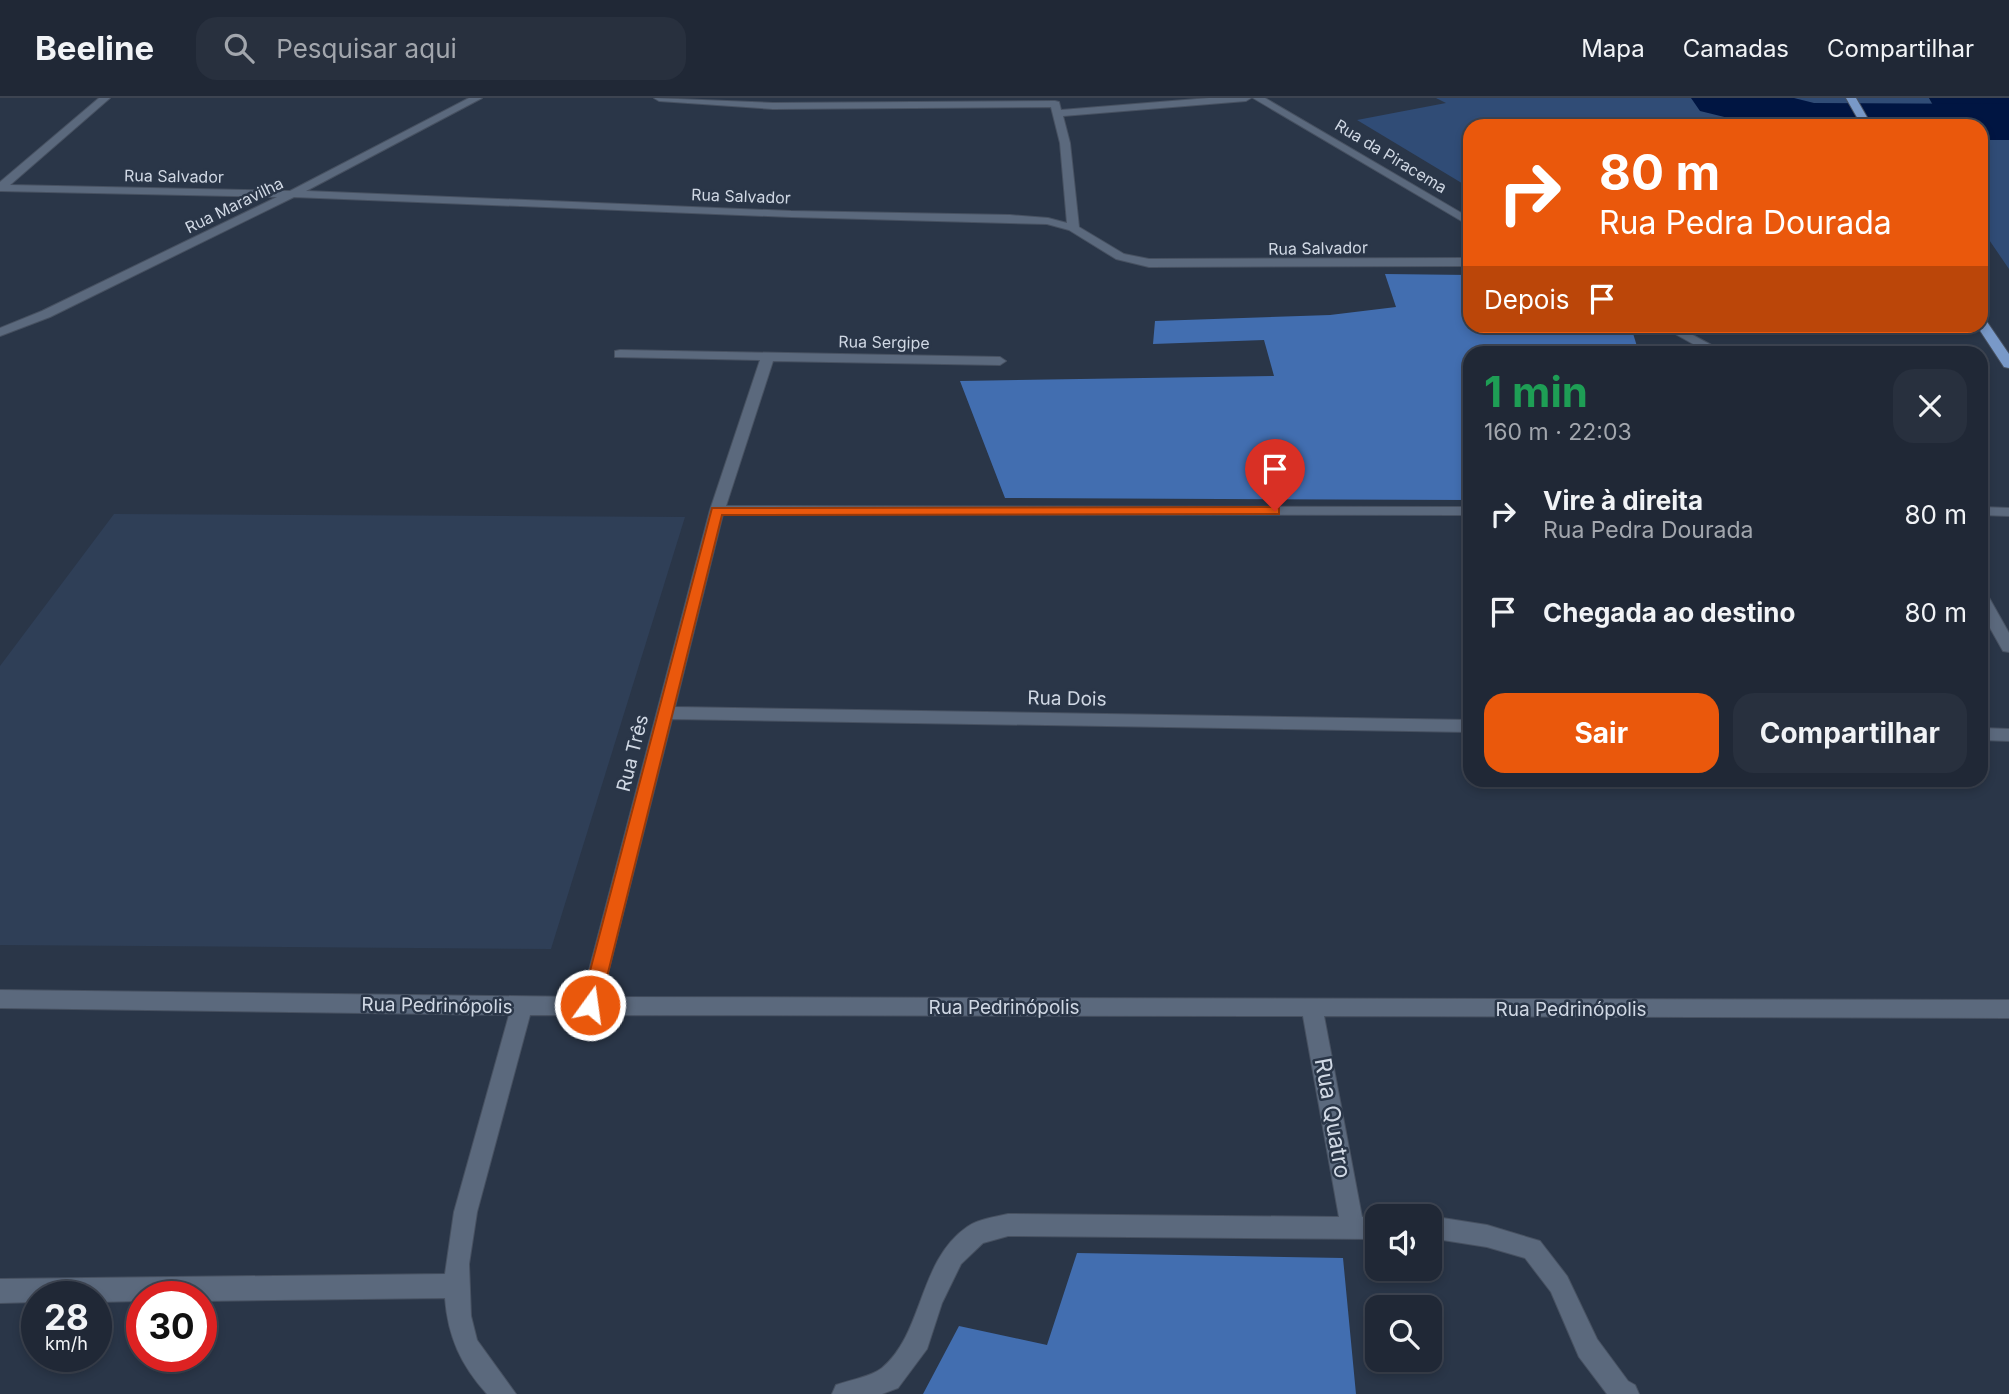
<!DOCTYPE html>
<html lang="pt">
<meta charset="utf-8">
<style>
body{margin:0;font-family:Inter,sans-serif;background:#28303e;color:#f1f3f6;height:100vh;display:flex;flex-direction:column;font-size:26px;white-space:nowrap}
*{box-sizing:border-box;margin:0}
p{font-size:23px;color:#a2a6ad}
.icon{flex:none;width:38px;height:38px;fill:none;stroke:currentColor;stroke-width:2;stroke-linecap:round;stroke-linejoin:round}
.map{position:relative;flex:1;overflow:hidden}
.details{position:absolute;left:1463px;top:248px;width:525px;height:441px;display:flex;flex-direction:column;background:#202836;border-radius:21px;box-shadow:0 4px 10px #0003,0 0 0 2px #3d4451}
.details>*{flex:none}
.top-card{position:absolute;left:1463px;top:21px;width:525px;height:214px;border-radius:21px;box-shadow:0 4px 10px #0003,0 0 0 2px #3d4451;background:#ea580c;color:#fff;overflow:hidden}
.fabs{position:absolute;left:1365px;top:1106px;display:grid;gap:14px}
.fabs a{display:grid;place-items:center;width:77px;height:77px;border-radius:14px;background:#202836;box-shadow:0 4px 10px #0003,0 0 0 2px #3d4451;font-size:35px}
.speed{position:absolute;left:21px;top:1183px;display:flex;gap:14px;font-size:35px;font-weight:700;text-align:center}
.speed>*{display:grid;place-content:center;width:91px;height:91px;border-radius:50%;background:#202836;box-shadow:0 4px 10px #0003,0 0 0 2px #3d4451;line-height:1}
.speed small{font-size:18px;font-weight:400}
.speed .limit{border:10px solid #d22;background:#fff;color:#111}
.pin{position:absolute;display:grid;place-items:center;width:60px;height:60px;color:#fff;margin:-72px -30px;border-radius:50% 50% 50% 0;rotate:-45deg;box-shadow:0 0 7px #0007}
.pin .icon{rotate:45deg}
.me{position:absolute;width:77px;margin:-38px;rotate:14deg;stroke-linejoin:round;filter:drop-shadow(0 0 5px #0008)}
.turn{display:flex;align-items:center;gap:24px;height:147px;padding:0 21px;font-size:32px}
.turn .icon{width:91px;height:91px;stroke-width:2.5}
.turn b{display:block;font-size:49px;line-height:60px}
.then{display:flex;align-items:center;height:66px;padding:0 21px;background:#0003;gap:14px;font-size:26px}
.round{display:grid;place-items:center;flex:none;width:74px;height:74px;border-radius:21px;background:#28303e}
.head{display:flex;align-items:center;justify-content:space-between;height:119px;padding:0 21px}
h1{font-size:42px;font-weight:700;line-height:52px;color:#1e9e55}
.primary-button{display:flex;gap:14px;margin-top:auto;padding:14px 21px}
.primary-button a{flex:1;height:80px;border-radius:21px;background:#ea580c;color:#fff;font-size:28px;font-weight:700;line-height:80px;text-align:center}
.primary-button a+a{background:#28303e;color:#f1f3f6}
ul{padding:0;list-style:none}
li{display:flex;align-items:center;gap:21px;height:98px;padding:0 21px}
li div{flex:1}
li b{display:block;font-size:26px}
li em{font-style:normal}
header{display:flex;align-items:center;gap:42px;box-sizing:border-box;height:98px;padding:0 35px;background:#202836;border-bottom:2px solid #3d4451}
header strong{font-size:33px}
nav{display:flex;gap:38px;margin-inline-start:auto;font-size:24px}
.search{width:490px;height:63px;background:#28303e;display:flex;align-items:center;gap:18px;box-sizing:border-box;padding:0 24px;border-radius:21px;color:#a2a6ad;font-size:26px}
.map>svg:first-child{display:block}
</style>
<header>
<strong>Beeline</strong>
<div class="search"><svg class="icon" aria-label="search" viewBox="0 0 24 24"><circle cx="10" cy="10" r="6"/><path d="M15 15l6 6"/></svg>Pesquisar aqui</div>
<nav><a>Mapa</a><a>Camadas</a><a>Compartilhar</a></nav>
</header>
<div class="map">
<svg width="2009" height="1296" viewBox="0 0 2009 1296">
<rect width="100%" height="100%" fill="#2a3648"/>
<!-- built -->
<path fill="#2f3f57" d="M 114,416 L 685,419 L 551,851 L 0,847 L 0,568 Z"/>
<!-- green -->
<path fill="#304c76" d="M 1436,0 L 1929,0 L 1945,28 L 1470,28 L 1470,90 L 1357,22 L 1446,5 Z
M 2009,37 L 2009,171 L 1981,130 L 1981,40 Z"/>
<!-- forest -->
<path fill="#426eb0" d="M 1385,176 L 1470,177 L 1470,228 L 1621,228 L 1632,232 L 1639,255 L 1470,256 L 1470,402 L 1005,400 L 960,283 L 1274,278 L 1264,242 L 1153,246 L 1155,223 L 1330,217 L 1396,209 Z
M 1077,1155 L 1343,1160 L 1356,1296 L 923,1296 L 959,1228 L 1047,1247 Z"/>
<!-- water -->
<path fill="#001542" d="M 1929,0 L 2009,0 L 2009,37 L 1981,40 L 1981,28 L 1945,28 Z"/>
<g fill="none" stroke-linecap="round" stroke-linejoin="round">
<!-- river -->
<path fill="#001542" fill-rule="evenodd" d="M 1691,0 L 1794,0 L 1814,5 L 2009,6 L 2009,42 L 1981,42 L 1981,28 L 1761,28 L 1700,13 Z"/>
<defs>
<path id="minor" d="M 99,0 L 110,0 L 10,87 L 290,93 L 469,0 L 482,0 L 306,93 L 791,113 L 1010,117 L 1048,120 L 1067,125 L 1060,45 L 1051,9 L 773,11 L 659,3 L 654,0 L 773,5 L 1055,3 L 1059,4 L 1061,12 L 1209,0 L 1251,0 L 1246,3 L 1063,18 L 1070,45 L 1079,129 L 1124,156 L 1149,161 L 1470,160 L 1470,168 L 1149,169 L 1116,161 L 1069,132 L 1047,126 L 791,119 L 294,99 L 50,219 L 0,238 L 0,230 L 42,213 L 277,99 L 0,93 L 0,84 Z
M 1253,0 L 1265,0 L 1470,120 L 1470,128 Z
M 1661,228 L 1676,228 L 1728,256 L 1711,256 Z
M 620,252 L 1000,259 L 1006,263 L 1000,267 L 773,263 L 726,408 L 1470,409 L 1470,417 L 723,416 L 675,609 L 1470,622 L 1470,634 L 672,621 L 602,899 L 2009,902 L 2009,920 L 1324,918 L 1362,1119 L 1377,1119 L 1377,1141 L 1008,1138 L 983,1145 L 961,1166 L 942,1205 L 927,1251 L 898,1290 L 882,1296 L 832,1296 L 836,1287 C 849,1282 871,1279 882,1270 C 924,1235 918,1163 967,1129 C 978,1121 995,1119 1008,1116 L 1339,1119 L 1303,918 L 530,917 L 477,1114 L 469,1166 L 471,1218 L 477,1242 L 516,1296 L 487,1296 C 461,1267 448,1239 445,1200 L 201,1203 L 201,1199 L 142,1199 L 142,1203 L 96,1204 L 96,1199 L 37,1199 L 37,1204 L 0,1205 L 0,1181 L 445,1176 L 454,1114 L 509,917 L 0,910 L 0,892 L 582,899 L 710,412 L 760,262 L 615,259 L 615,253 Z
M 1981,409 L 2009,410 L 2009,418 L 1981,417 Z
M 1981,495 L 1987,496 L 2009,535 L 2009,554 L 2003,553 L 1981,514 Z
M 1981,630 L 2009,631 L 2009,643 L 1981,642 Z
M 1429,1118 L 1430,1118 L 1487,1127 L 1540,1143 L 1567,1178 L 1597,1241 L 1628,1283 L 1635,1287 L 1639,1296 L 1607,1296 L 1579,1259 L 1551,1194 L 1525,1160 L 1487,1149 L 1430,1140 Z"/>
<path id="primary" d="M 1846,0 L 1856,0 L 1872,28 L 1862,28 Z
M 1981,220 L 1985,221 L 2009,256 L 2009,270 L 2004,269 L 1977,228 L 1981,228 Z"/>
</defs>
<!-- minor casing -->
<use href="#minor" stroke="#475161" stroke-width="2"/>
<!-- primary casing -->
<use href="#primary" stroke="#475161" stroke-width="2"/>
<!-- minor -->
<use href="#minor" fill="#5b697d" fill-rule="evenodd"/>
<!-- primary -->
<use href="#primary" fill="#7999c8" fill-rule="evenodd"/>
</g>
<!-- route -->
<path fill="#ea580c" stroke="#983908" stroke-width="2" d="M 1275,409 L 1279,410 L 1279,416 L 722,417 L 600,907 L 597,913 L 584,913 L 581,907 L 712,410 Z"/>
<g text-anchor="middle" stroke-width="5" stroke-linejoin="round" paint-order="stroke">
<!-- far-street labels -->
<g font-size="16" fill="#d0d8e4" stroke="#2a3648">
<text transform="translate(1391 58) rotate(31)" y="6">Rua da Piracema</text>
<text transform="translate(174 78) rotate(1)" y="6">Rua Salvador</text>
<text transform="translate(741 98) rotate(2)" y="6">Rua Salvador</text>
<text transform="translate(234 107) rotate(-26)" y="6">Rua Maravilha</text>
<text transform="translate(1318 150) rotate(-1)" y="6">Rua Salvador</text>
<text transform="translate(884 244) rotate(1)" y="6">Rua Sergipe</text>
</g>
<!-- street labels -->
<g font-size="19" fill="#d0d8e4" stroke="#2a3648">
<text transform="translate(1067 600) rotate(1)" y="7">Rua Dois</text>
<text transform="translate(632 655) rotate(-76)" y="7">Rua Três</text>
<text transform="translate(437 907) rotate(1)" y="7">Rua Pedrinópolis</text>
<text x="1004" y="916">Rua Pedrinópolis</text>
<text x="1571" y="918">Rua Pedrinópolis</text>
</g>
<!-- near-street labels -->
<g font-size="23" fill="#d0d8e4" stroke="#2a3648">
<text transform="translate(1333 1020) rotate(80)" y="8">Rua Quatro</text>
</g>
</g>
</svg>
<div class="fabs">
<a><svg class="icon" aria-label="sound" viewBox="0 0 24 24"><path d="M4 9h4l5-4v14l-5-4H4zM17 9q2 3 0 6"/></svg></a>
<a><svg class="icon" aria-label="search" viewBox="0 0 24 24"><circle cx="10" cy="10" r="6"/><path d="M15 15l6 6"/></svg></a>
</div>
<div class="speed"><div>28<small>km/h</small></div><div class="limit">30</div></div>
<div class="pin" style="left:1275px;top:413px;background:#d93025"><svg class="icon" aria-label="arrive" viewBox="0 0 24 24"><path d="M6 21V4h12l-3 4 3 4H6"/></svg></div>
<svg class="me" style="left:590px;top:907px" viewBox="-20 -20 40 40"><circle r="17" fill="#ea580c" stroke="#fff" stroke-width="3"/><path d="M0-11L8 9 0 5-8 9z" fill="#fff"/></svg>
<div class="top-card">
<div class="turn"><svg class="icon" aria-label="right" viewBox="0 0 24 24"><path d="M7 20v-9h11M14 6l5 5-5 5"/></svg><div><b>80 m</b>Rua Pedra Dourada</div></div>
<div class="then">Depois<svg class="icon" aria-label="arrive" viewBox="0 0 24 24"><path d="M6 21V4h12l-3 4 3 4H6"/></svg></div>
</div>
<section class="details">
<div class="head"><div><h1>1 min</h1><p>160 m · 22:03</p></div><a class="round"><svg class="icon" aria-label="close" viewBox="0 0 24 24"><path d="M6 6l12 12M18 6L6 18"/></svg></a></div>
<ul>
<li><svg class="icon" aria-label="right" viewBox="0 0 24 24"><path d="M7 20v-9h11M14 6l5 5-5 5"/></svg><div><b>Vire à direita</b><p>Rua Pedra Dourada</p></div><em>80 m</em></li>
<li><svg class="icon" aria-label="arrive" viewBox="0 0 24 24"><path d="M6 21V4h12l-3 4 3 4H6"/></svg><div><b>Chegada ao destino</b></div><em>80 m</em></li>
</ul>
<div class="primary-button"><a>Sair</a><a>Compartilhar</a></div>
</section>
</div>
